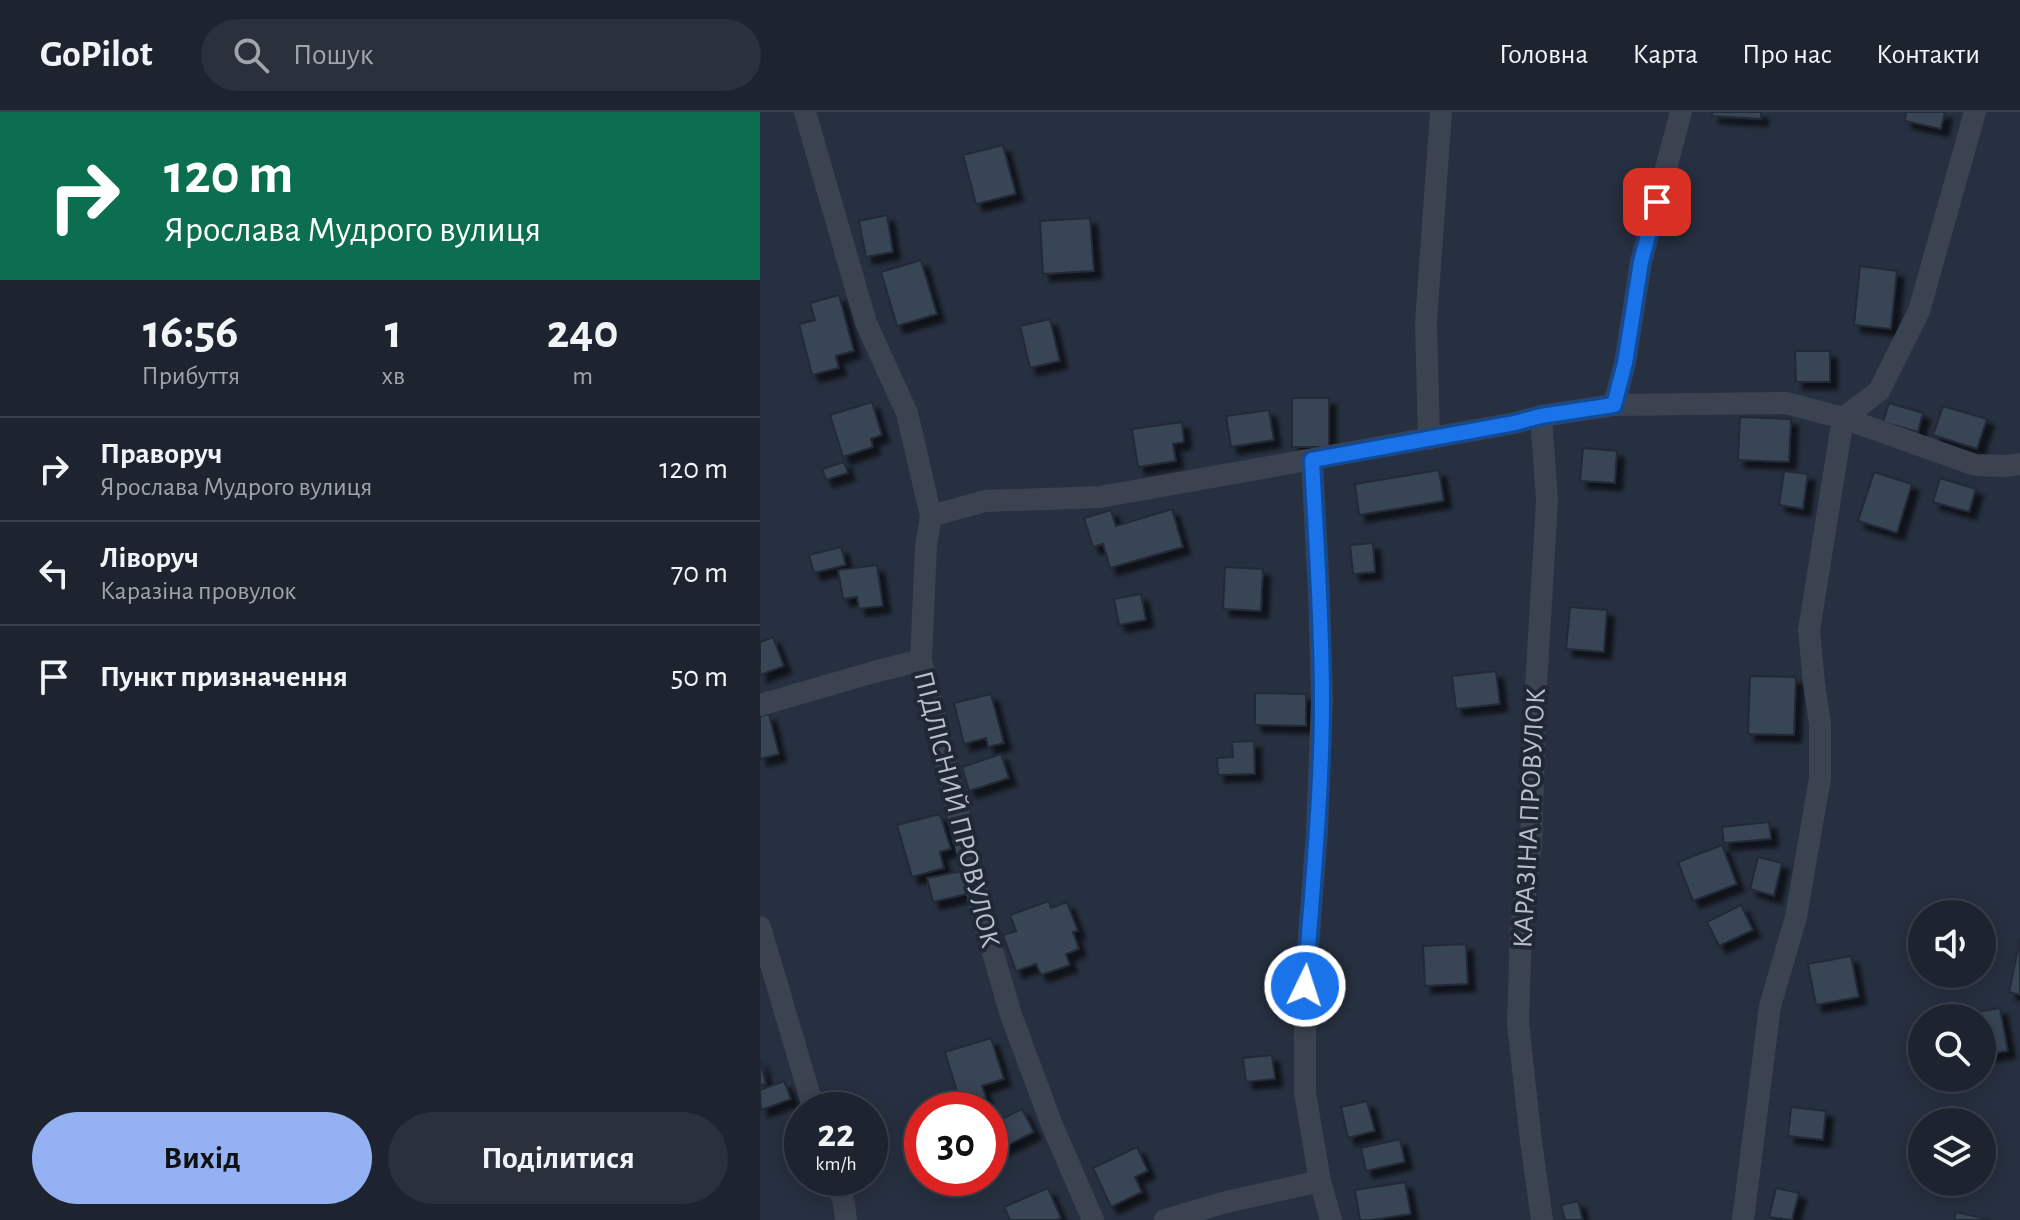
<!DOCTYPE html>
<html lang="uk">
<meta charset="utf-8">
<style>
body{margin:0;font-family:"Alegreya Sans",sans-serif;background:#2a303c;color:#f1f3f6;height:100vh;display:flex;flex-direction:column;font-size:30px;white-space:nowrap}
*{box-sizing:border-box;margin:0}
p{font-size:26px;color:#a0a4ab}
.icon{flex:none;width:44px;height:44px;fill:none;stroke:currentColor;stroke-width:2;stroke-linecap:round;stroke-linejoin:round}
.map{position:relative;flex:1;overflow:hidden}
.sheet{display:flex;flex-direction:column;background:#1d2430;width:760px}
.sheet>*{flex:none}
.hud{background:#0b6e4f;color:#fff;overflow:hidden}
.tools{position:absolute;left:1148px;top:788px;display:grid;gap:16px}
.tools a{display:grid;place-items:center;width:88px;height:88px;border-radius:50%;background:#1d2430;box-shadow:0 4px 20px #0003,0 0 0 2px #3b414c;font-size:40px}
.speed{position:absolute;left:24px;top:980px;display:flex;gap:16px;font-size:40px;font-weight:700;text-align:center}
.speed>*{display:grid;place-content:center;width:104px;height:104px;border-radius:50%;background:#1d2430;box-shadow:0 4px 20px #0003,0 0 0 2px #3b414c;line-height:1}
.speed small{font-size:20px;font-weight:400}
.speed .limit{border:12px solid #d22;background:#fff;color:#111}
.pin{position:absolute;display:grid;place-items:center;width:68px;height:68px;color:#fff;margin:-34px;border-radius:16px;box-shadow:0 4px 12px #0006}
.me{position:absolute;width:88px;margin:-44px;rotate:4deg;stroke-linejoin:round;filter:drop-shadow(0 0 6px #0008)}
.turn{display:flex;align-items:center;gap:28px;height:168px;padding:0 32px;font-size:36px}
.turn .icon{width:104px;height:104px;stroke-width:2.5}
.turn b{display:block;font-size:56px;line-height:68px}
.eta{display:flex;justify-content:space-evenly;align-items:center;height:136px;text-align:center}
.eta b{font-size:48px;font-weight:700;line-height:56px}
.cta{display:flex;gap:16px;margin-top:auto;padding:16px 32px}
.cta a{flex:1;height:92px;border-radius:48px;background:#94b2f3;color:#111;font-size:32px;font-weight:700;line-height:92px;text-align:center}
.cta a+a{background:#2a303c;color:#f1f3f6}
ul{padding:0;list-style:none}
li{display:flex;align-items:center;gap:24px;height:104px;padding:0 32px;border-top:2px solid #3b414c}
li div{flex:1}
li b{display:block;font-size:30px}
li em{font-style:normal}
header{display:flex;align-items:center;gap:48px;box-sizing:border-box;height:112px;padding:0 40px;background:#1d2430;border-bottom:2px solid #3b414c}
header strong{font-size:38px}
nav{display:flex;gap:44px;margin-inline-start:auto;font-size:28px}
.search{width:560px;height:72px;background:#2a303c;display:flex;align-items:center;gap:20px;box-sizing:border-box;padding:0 28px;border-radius:44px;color:#a0a4ab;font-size:30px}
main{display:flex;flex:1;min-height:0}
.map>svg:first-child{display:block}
</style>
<header>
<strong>GoPilot</strong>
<div class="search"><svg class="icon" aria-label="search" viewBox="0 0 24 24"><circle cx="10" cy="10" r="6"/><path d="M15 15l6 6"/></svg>Пошук</div>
<nav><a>Головна</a><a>Карта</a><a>Про нас</a><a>Контакти</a></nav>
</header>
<main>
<section class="sheet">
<div class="hud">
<div class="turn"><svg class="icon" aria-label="right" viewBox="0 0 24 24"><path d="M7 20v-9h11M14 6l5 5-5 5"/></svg><div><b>120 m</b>Ярослава Мудрого вулиця</div></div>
</div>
<div class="eta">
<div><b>16:56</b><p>Прибуття</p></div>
<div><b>1</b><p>хв</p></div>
<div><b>240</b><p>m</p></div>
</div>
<ul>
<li><svg class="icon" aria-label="right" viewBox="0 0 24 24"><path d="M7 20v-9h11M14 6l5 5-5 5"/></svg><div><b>Праворуч</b><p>Ярослава Мудрого вулиця</p></div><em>120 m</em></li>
<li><svg class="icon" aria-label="left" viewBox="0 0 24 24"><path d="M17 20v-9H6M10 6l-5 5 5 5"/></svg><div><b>Ліворуч</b><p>Каразіна провулок</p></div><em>70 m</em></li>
<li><svg class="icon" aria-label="arrive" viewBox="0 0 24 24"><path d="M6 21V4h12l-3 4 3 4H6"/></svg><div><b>Пункт призначення</b></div><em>50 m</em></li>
</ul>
<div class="cta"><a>Вихід</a><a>Поділитися</a></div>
</section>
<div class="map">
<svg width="1260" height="1108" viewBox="0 0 1260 1108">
<defs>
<filter id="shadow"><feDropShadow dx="7" dy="7" stdDeviation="2" flood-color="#0009"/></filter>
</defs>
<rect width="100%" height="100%" fill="#273040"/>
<!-- building -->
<path fill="#394455" stroke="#222937" stroke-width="2" filter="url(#shadow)" d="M 952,0 L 1001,0 L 1001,7 L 952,4 Z
M 1146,0 L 1185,0 L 1181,17 L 1145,9 Z
M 243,33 L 256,82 L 216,92 L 203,43 Z
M 127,103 L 133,140 L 106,145 L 99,109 Z
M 330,106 L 334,159 L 283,162 L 280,109 Z
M 161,148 L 177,202 L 137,214 L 121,160 Z
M 1100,154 L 1137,159 L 1131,217 L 1094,213 Z
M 79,183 L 94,239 L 76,244 L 79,256 L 52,263 L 39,212 L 55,208 L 50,191 Z
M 290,207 L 300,249 L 270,256 L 260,214 Z
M 1035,239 L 1070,239 L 1070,270 L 1036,270 Z
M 532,286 L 569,286 L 569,335 L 532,335 Z
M 112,290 L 122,323 L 111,327 L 113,335 L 83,345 L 70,303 Z
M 1129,291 L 1163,301 L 1158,320 L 1123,310 Z
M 1183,294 L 1227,307 L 1217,337 L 1173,323 Z
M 509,298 L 514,328 L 471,335 L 466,304 Z
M 980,305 L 1031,307 L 1029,350 L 978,348 Z
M 422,310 L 424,330 L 413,332 L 416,349 L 378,355 L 372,317 Z
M 823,336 L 857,339 L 855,371 L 820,369 Z
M 84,350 L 88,361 L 66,368 L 62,357 Z
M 679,358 L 684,389 L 599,403 L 595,372 Z
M 1024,359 L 1048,362 L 1043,397 L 1019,393 Z
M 1114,360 L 1152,372 L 1137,421 L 1098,409 Z
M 1180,366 L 1216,377 L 1209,400 L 1173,390 Z
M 412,397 L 423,435 L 350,456 L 343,432 L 333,435 L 324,406 L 351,398 L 356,414 Z
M 613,431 L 615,460 L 593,462 L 590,433 Z
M 81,435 L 86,453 L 54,461 L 49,443 Z
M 117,453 L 123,494 L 99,497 L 97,485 L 83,487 L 78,458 Z
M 465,455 L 503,457 L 501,499 L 463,497 Z
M 381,482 L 386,508 L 359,513 L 354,487 Z
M 810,495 L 847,498 L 844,540 L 806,537 Z
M 13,525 L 24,554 L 0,563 L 0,530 Z
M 736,559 L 740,592 L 696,597 L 692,564 Z
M 990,564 L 1036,565 L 1034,623 L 988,622 Z
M 495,581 L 546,582 L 546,614 L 495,613 Z
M 231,582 L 244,631 L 228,635 L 226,626 L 204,632 L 194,591 Z
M 9,602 L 19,642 L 0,647 L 0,604 Z
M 494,629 L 495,662 L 458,663 L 457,646 L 473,645 L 472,630 Z
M 241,642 L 249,666 L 209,679 L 202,655 Z
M 180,702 L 191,737 L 180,740 L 184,756 L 152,765 L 137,713 Z
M 1009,710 L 1011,727 L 964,731 L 962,715 Z
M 962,733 L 977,772 L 933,789 L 918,750 Z
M 998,745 L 1022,751 L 1014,784 L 990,777 Z
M 202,759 L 207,782 L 173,790 L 167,766 Z
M 289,789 L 291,796 L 307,790 L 318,819 L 313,820 L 319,837 L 306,842 L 310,853 L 281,863 L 276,852 L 256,859 L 243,823 L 256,819 L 250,803 Z
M 981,793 L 993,818 L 959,834 L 947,810 Z
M 1260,827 L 1260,883 L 1249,880 Z
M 706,832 L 708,872 L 665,874 L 663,834 Z
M 1091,844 L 1099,885 L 1056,893 L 1048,852 Z
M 1240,896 L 1248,939 L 1222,943 L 1222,906 L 1205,906 L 1205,902 Z
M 231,926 L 244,967 L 222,974 L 226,985 L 201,993 L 185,940 Z
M 512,943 L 515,967 L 486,970 L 483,946 Z
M 0,947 L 6,972 L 0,973 Z
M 24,969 L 31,987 L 1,998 L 0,978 Z
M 607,989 L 615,1019 L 588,1026 L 581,995 Z
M 1031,995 L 1066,999 L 1063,1028 L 1028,1024 Z
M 262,997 L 274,1020 L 230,1042 L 230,1013 Z
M 640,1027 L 645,1050 L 606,1059 L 601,1036 Z
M 377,1035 L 388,1059 L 375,1065 L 382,1080 L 351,1095 L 333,1056 Z
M 645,1070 L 651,1102 L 612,1108 L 600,1108 L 595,1078 Z
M 288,1076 L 301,1106 L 297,1108 L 250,1108 L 244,1095 Z
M 1016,1076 L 1039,1081 L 1032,1108 L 1009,1105 Z
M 818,1089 L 823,1108 L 805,1108 L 801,1093 Z
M 1196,1100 L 1231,1108 L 1194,1108 Z"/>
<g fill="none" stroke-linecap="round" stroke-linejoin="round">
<!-- minor -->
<path stroke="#3b4250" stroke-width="22" d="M 45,0 L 106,211 L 147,301 L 171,404 L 166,434 L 161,548 L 226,817 L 251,903 L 292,1013 L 333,1108
M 854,293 L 865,251 L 881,150 L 921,0
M 781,304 L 787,389 L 776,574 L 771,732 L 761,818 L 758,911 L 771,1029 L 782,1108
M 669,327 L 666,210 L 681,0
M 552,348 L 559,482 L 562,588 L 557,720 L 545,874 L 545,981 L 560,1069 L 571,1108
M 171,404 L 225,389 L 340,385 L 755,311 L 781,304 L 854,293 L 1026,291 L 1083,306 L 1215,353 L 1247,354 L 1260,352
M 0,593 L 114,560 L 161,548
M 0,815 L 54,998
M 76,1066 L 84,1092 L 86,1108
M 405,1108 L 466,1090 L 560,1069
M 983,1108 L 1010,894 L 1036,805 L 1060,666 L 1060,612 L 1054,571 L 1049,518 L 1083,306 L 1119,279 L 1159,199 L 1215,0"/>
</g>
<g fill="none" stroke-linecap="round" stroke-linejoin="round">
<defs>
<path id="route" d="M 545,874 C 552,779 562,683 562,587 C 562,507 556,427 552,348 L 755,311 L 781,304 L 854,293 L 865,251 L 881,150 L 897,90"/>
</defs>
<!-- route casing -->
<use href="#route" stroke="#114b97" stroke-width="20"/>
<!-- route -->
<use href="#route" stroke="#1a73e8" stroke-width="14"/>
</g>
<g text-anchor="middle" stroke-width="8" stroke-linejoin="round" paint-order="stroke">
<!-- street labels -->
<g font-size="28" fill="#b8beca" stroke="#202735">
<text transform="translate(198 697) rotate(76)" y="10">ПІДЛІСНИЙ ПРОВУЛОК</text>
<text transform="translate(768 706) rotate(-87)" y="10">КАРАЗІНА ПРОВУЛОК</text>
</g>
</g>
</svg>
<div class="tools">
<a><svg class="icon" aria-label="sound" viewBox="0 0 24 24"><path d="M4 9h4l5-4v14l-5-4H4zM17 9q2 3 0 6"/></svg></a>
<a><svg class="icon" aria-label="search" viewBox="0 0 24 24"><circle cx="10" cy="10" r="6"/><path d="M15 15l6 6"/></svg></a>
<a><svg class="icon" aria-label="layers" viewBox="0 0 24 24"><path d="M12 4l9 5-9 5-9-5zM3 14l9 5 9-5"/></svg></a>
</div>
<div class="speed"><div>22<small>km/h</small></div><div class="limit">30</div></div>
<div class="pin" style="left:897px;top:90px;background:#d93025"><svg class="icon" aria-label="arrive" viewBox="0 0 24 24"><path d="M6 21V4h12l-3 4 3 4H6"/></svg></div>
<svg class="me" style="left:545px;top:874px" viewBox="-20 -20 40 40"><circle r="17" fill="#1a73e8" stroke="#fff" stroke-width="3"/><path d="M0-11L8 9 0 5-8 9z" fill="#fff"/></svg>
</div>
</main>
